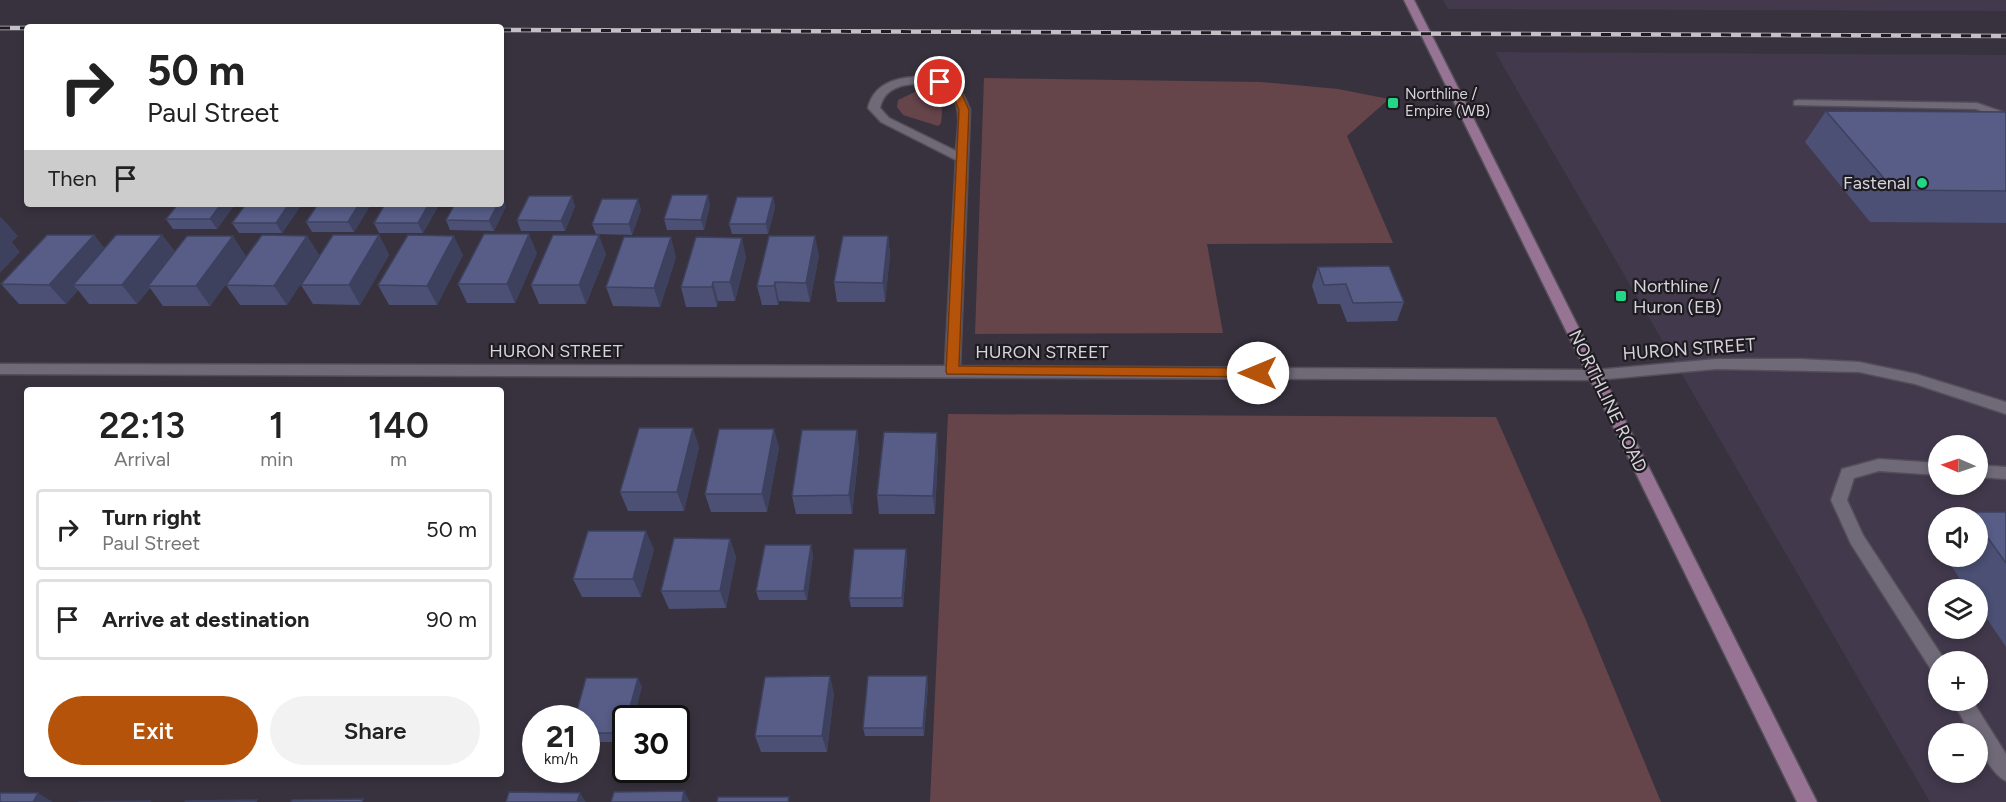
<!DOCTYPE html>
<meta charset="utf-8">
<style>
body{margin:0;font-family:Figtree,sans-serif;background:#f2f2f2;color:#222;height:100vh;display:flex;flex-direction:column;font-size:22px;white-space:nowrap}
*{box-sizing:border-box;margin:0}
p{font-size:20px;color:#767676}
.icon{flex:none;width:33px;height:33px;fill:none;stroke:currentColor;stroke-width:2;stroke-linecap:round;stroke-linejoin:round}
.map{position:relative;flex:1;overflow:hidden}
.details{position:absolute;left:24px;top:387px;width:480px;height:390px;display:flex;flex-direction:column;background:#fff;border-radius:6px;box-shadow:0 3px 9px #0003}
.details>*{flex:none}
.guide{position:absolute;left:24px;top:24px;width:480px;height:183px;border-radius:6px;box-shadow:0 3px 9px #0003;background:#fff;color:#222;overflow:hidden}
.needle{width:39px;rotate:272deg}
.fabs{position:absolute;left:1928px;top:435px;display:grid;gap:12px}
.fabs a{display:grid;place-items:center;width:60px;height:60px;border-radius:50%;background:#fff;box-shadow:0 3px 9px #0003;font-size:30px}
.speed{position:absolute;left:522px;top:705px;display:flex;gap:12px;font-size:30px;font-weight:700;text-align:center}
.speed>*{display:grid;place-content:center;width:78px;height:78px;border-radius:50%;background:#fff;box-shadow:0 3px 9px #0003;line-height:1}
.speed small{font-size:15px;font-weight:400}
.speed .limit{border:3px solid #111;border-radius:9px;background:#fff;color:#111}
.pin{position:absolute;display:grid;place-items:center;width:51px;height:51px;color:#fff;margin:-26px;border:3px solid #fff;border-radius:50%;box-shadow:0 2px 6px #0007}
.me{position:absolute;width:66px;margin:-33px;rotate:270deg;stroke-linejoin:round;filter:drop-shadow(0 0 4px #0008)}
.turn{display:flex;align-items:center;gap:21px;height:126px;padding:0 24px;font-size:27px}
.turn .icon{width:78px;height:78px;stroke-width:2.5}
.turn b{display:block;font-size:42px;line-height:51px}
.then{display:flex;align-items:center;height:57px;padding:0 24px;background:#0003;gap:12px;font-size:22px}
.eta{display:flex;justify-content:space-evenly;align-items:center;height:102px;text-align:center}
.eta b{font-size:36px;font-weight:600;line-height:42px}
.action{display:flex;gap:12px;margin-top:auto;padding:12px 24px}
.action a{flex:1;height:69px;border-radius:36px;background:#b45309;color:#fff;font-size:24px;font-weight:600;line-height:69px;text-align:center}
.action a+a{background:#f2f2f2;color:#222}
ul{padding:0;list-style:none}
li{display:flex;align-items:center;gap:18px;height:81px;margin:0 12px 9px;padding:0 12px;border:3px solid #e0e0e0;border-radius:6px}
li div{flex:1}
li b{display:block;font-size:22px}
li em{font-style:normal}
.map>svg:first-child{display:block}
</style>
<div class="map">
<svg width="2006" height="802" viewBox="0 0 2006 802">
<rect width="100%" height="100%" fill="#38323e"/>
<!-- built -->
<path fill="#42394c" fill-rule="evenodd" d="M 1443,0 L 2006,0 L 2006,11 L 1448,9 Z
M 1495,52 L 2006,55 L 2006,802 L 1930,802 ZM 1938,446 L 1977,446 L 1977,484 L 1938,484 ZM 1938,518 L 1977,518 L 1977,556 L 1938,556 ZM 1938,590 L 1977,590 L 1977,628 L 1938,628 ZM 1938,662 L 1977,662 L 1977,700 L 1938,700 ZM 1938,734 L 1977,734 L 1977,772 L 1938,772 Z"/>
<!-- green -->
<path fill="#65444a" d="M 984,78 L 1261,82 L 1338,89 L 1389,99 L 1347,136 L 1393,243 L 1207,244 L 1223,333 L 975,334 Z
M 917,91 C 942,93 944,99 941,123 L 938,126 L 903,115 L 897,107 L 898,100 Z
M 948,414 L 1496,417 L 1585,618 L 1661,802 L 930,802 Z"/>
<g fill="none" stroke-linecap="round" stroke-linejoin="round">
<defs>
<path id="lane" d="M 1798,100 L 1977,103 L 2006,113 L 2006,120 L 1976,109 L 1794,105 L 1794,101 Z
M 1879,459 L 1938,463 L 1938,475 L 1879,471 L 1854,478 L 1847,500 L 1863,535 L 1944,659 L 1946,662 L 1938,662 L 1938,673 L 1932,671 L 1851,544 L 1831,500 L 1842,469 Z
M 1977,465 L 2006,467 L 2006,479 L 1977,477 Z
M 1952,700 L 1972,700 L 2006,754 L 2006,781 C 1993,775 1977,748 1977,734 L 1971,734 Z"/>
<path id="street" d="M 930,77 C 955,82 961,86 970,110 L 960,366 L 1596,370 L 1716,359 L 1800,359 L 1859,362 L 1916,374 L 2006,402 L 2006,414 L 1915,384 L 1859,372 L 1716,369 L 1596,380 L 0,374 L 0,364 L 945,366 L 956,160 L 881,122 L 868,108 C 875,79 905,76 930,77 ZM 930,84 C 967,91 958,122 956,151 L 889,118 L 880,108 C 885,84 910,83 930,84 Z"/>
<path id="secondary" d="M 1404,0 L 1414,0 L 1817,802 L 1797,802 Z"/>
</defs>
<!-- lane casing -->
<use href="#lane" stroke="#534e58" stroke-width="3"/>
<!-- street casing -->
<use href="#street" stroke="#534e58" stroke-width="3"/>
<!-- secondary casing -->
<use href="#secondary" stroke="#534e58" stroke-width="3"/>
<!-- lane -->
<use href="#lane" fill="#706977" fill-rule="evenodd"/>
<!-- street -->
<use href="#street" fill="#706977" fill-rule="evenodd"/>
<!-- secondary -->
<use href="#secondary" fill="#977494" fill-rule="evenodd"/>
<defs>
<path id="rail" d="M 0,28 L 27,28
M 501,30 L 2006,36"/>
</defs>
<!-- rail casing -->
<use href="#rail" stroke="#c3bfc7" stroke-width="4.5"/>
<!-- rail -->
<use href="#rail" stroke="#1e1b21" stroke-width="3" stroke-dasharray="10" stroke-linecap="butt"/>
</g>
<!-- wall -->
<path fill="#4b5074" d="M 1826,111 L 2006,112 L 2006,223 L 1870,222 L 1805,142 Z
M 773,197 L 775,207 L 768,234 L 732,234 L 729,224 Z
M 235,204 L 217,229 L 173,229 L 166,219 Z
M 246,204 L 302,204 L 282,233 L 239,233 L 232,223 Z
M 318,204 L 371,204 L 354,232 L 312,232 L 306,222 Z
M 385,204 L 435,204 L 437,208 L 423,233 L 379,233 L 374,223 Z
M 710,205 L 704,230 L 667,230 L 664,219 Z
M 506,206 L 494,231 L 450,230 L 446,220 Z
M 575,206 L 565,231 L 521,231 L 517,220 Z
M 641,209 L 632,235 L 596,234 L 592,224 Z
M 94,235 L 104,248 L 162,235 L 175,252 L 246,256 L 210,306 L 163,306 L 150,288 L 137,304 L 89,304 L 78,290 L 66,304 L 19,304 L 1,284 Z
M 379,235 L 389,255 L 360,305 L 313,304 L 301,285 Z
M 307,236 L 319,255 L 287,305 L 240,305 L 226,285 Z
M 888,236 L 890,255 L 885,302 L 837,302 L 834,282 Z
M 537,253 L 515,303 L 467,303 L 458,284 Z
M 606,254 L 586,304 L 539,304 L 531,285 Z
M 463,255 L 437,305 L 389,305 L 378,285 Z
M 819,255 L 810,302 L 779,301 L 778,305 L 762,305 L 757,286 Z
M 676,257 L 660,307 L 613,306 L 606,287 Z
M 746,257 L 735,301 L 718,301 L 717,307 L 686,307 L 681,287 Z
M 1318,267 L 1404,302 L 1397,321 L 1347,322 L 1340,304 L 1318,304 L 1312,286 Z
M 857,430 L 859,449 L 852,514 L 796,514 L 792,496 Z
M 699,447 L 684,511 L 628,511 L 620,492 Z
M 779,447 L 767,512 L 711,512 L 705,494 Z
M 938,451 L 935,514 L 879,514 L 877,495 Z
M 1969,512 L 2006,512 L 2006,647 L 1977,604 L 1977,590 L 1967,590 L 1945,556 L 1977,556 L 1977,518 L 1963,518 Z
M 730,539 L 736,557 L 726,608 L 669,609 L 661,591 Z
M 654,549 L 641,597 L 582,597 L 573,579 Z
M 906,549 L 907,559 L 903,607 L 851,607 L 849,598 Z
M 813,555 L 807,600 L 759,600 L 756,591 Z
M 927,676 L 928,685 L 924,736 L 865,736 L 863,728 Z
M 642,687 L 626,718 L 626,742 L 586,742 L 586,718 Z
M 834,693 L 827,752 L 761,752 L 755,736 Z"/>
<!-- shaded-wall -->
<path fill="#3d415e" d="M 708,195 L 710,205 L 704,230 L 701,220 Z
M 502,196 L 506,206 L 494,231 L 489,221 L 498,204 L 501,204 Z
M 572,196 L 575,206 L 565,231 L 561,221 Z
M 773,197 L 775,207 L 768,234 L 766,224 Z
M 638,199 L 641,209 L 632,235 L 629,224 Z
M 221,204 L 235,204 L 217,229 L 210,219 Z
M 289,204 L 302,204 L 282,233 L 276,223 Z
M 359,204 L 371,204 L 354,232 L 348,222 Z
M 429,204 L 435,204 L 437,208 L 423,233 L 418,223 Z
M 1,217 L 18,236 L 12,242 L 20,252 L 0,273 L 0,218 Z
M 529,234 L 537,253 L 515,303 L 507,284 Z
M 94,235 L 109,254 L 73,285 L 78,290 L 66,304 L 49,285 Z
M 162,235 L 176,254 L 148,286 L 150,288 L 137,304 L 122,285 Z
M 379,235 L 389,255 L 360,305 L 349,285 Z
M 599,235 L 606,254 L 586,304 L 579,285 Z
M 233,236 L 246,256 L 210,306 L 196,286 Z
M 307,236 L 319,255 L 287,305 L 274,286 Z
M 454,236 L 463,255 L 437,305 L 427,286 Z
M 815,236 L 819,255 L 810,302 L 806,283 Z
M 888,236 L 890,255 L 885,302 L 883,283 Z
M 671,237 L 676,257 L 660,307 L 654,288 Z
M 742,238 L 746,257 L 735,301 L 730,282 Z
M 713,282 L 718,301 L 717,307 L 712,287 Z
M 775,282 L 779,301 L 778,305 L 774,286 Z
M 693,428 L 699,447 L 684,511 L 677,492 Z
M 774,429 L 779,447 L 767,512 L 762,494 Z
M 857,430 L 859,449 L 852,514 L 849,495 Z
M 937,433 L 938,451 L 935,514 L 933,496 Z
M 646,531 L 654,549 L 641,597 L 633,579 Z
M 730,539 L 736,557 L 726,608 L 720,591 Z
M 811,545 L 813,555 L 807,600 L 804,591 Z
M 906,549 L 907,559 L 903,607 L 902,598 Z
M 830,676 L 834,693 L 827,752 L 822,736 Z
M 927,676 L 928,685 L 924,736 L 923,728 Z
M 638,678 L 642,687 L 634,718 L 627,718 Z
M 684,791 L 690,802 L 682,802 Z
M 38,793 L 53,802 L 33,802 Z
M 580,793 L 586,802 L 577,802 Z"/>
<!-- building -->
<path fill="#575d87" stroke="#3d415e" stroke-width="1.5" d="M 1826,111 L 2006,112 L 2006,191 L 1894,190 Z
M 672,195 L 708,195 L 701,220 L 664,219 Z
M 529,196 L 572,196 L 561,221 L 517,220 Z
M 737,197 L 773,197 L 766,224 L 729,224 Z
M 602,199 L 638,199 L 629,224 L 592,224 Z
M 178,204 L 221,204 L 210,219 L 166,219 Z
M 246,204 L 289,204 L 276,223 L 232,223 Z
M 318,204 L 359,204 L 348,222 L 306,222 Z
M 385,204 L 429,204 L 418,223 L 374,223 Z
M 455,204 L 498,204 L 489,221 L 446,220 Z
M 484,234 L 529,234 L 507,284 L 458,284 Z
M 47,235 L 94,235 L 49,285 L 1,284 Z
M 116,235 L 162,235 L 122,285 L 73,285 Z
M 262,235 L 307,236 L 274,286 L 226,285 Z
M 333,235 L 379,235 L 349,285 L 301,285 Z
M 408,235 L 454,236 L 427,286 L 378,285 Z
M 553,235 L 599,235 L 579,285 L 531,285 Z
M 187,236 L 233,236 L 196,286 L 148,286 Z
M 769,236 L 815,236 L 806,283 L 775,282 L 774,286 L 757,286 Z
M 843,236 L 888,236 L 883,283 L 834,282 Z
M 624,237 L 671,237 L 654,288 L 606,287 Z
M 696,237 L 742,238 L 730,282 L 713,282 L 712,287 L 681,287 Z
M 1389,266 L 1404,302 L 1353,303 L 1346,284 L 1324,285 L 1318,267 Z
M 639,428 L 693,428 L 677,492 L 620,492 Z
M 719,429 L 774,429 L 762,494 L 705,494 Z
M 802,430 L 857,430 L 849,495 L 792,496 Z
M 884,432 L 937,433 L 933,496 L 877,495 Z
M 1969,512 L 2006,512 L 2006,563 L 1977,523 L 1977,518 L 1973,518 Z
M 588,531 L 646,531 L 633,579 L 573,579 Z
M 674,538 L 730,539 L 720,591 L 661,591 Z
M 765,545 L 811,545 L 804,591 L 756,591 Z
M 854,549 L 906,549 L 902,598 L 849,598 Z
M 830,676 L 822,736 L 755,736 L 765,677 Z
M 868,676 L 927,676 L 923,728 L 863,728 Z
M 586,678 L 638,678 L 627,718 L 626,718 L 626,726 L 624,733 L 586,733 L 586,718 L 575,718 Z
M 684,791 L 682,802 L 611,802 L 614,792 Z
M 509,792 L 580,793 L 577,802 L 506,802 Z
M 0,793 L 38,793 L 33,802 L 0,802 Z
M 718,797 L 789,797 L 788,802 L 717,802 Z
M 363,799 L 362,802 L 291,802 L 292,800 Z
M 257,800 L 256,802 L 185,802 L 186,801 Z
M 150,801 L 149,802 L 78,802 Z"/>
<!-- route -->
<path fill="#b45309" stroke="#753606" stroke-width="1.5" d="M 940,79 L 960,90 L 969,110 L 959,366 L 1258,368 L 1262,370 L 1264,373 L 1262,377 L 947,374 L 946,371 L 959,110 L 952,93 L 935,82 Z"/>
<!-- markers -->
<g fill="#22d887" stroke="#1e1b21" stroke-width="2">
<rect x="1387" y="97" width="12" height="12" rx="3"/>
<circle cx="1922" cy="183" r="6"/>
<rect x="1615" y="290" width="12" height="12" rx="3"/>
</g>
<g text-anchor="middle" stroke-width="4.5" stroke-linejoin="round" paint-order="stroke">
<!-- far-poi labels -->
<g font-size="15" fill="#d7d3db" stroke="#1e1b21" text-anchor="start">
<text x="1405" y="99">Northline /<tspan x="1405" dy="17">Empire (WB)</tspan></text>
</g>
<!-- poi labels -->
<g font-size="18" fill="#d7d3db" stroke="#1e1b21" text-anchor="end">
<text x="1910" y="189">Fastenal</text>
<text x="1633" y="292" text-anchor="start">Northline /<tspan x="1633" dy="21">Huron (EB)</tspan></text>
</g>
<!-- street labels -->
<g font-size="18" fill="#d7d3db" stroke="#1e1b21">
<text transform="translate(1689 349) rotate(-4)" y="6">HURON STREET</text>
<text x="556" y="357">HURON STREET</text>
<text x="1042" y="358">HURON STREET</text>
<text transform="translate(1608 401) rotate(64)" y="6">NORTHLINE ROAD</text>
</g>
</g>
</svg>
<div class="fabs">
<a><svg class="needle" viewBox="-14 -14 28 28"><path d="M0-13l5 13h-10z" fill="#e53935"/><path d="M0 13l5-13h-10z" fill="#767676"/></svg></a>
<a><svg class="icon" aria-label="sound" viewBox="0 0 24 24"><path d="M4 9h4l5-4v14l-5-4H4zM17 9q2 3 0 6"/></svg></a>
<a><svg class="icon" aria-label="layers" viewBox="0 0 24 24"><path d="M12 4l9 5-9 5-9-5zM3 14l9 5 9-5"/></svg></a>
<a>+</a>
<a>−</a>
</div>
<div class="speed"><div>21<small>km/h</small></div><div class="limit">30</div></div>
<div class="pin" style="left:940px;top:82px;background:#d93025"><svg class="icon" aria-label="arrive" viewBox="0 0 24 24"><path d="M6 21V4h12l-3 4 3 4H6"/></svg></div>
<svg class="me" style="left:1258px;top:373px" viewBox="-20 -20 40 40"><circle r="19" fill="#fff"/><path d="M0-13L10 11 0 6-10 11z" fill="#b45309"/></svg>
<div class="guide">
<div class="turn"><svg class="icon" aria-label="right" viewBox="0 0 24 24"><path d="M7 20v-9h11M14 6l5 5-5 5"/></svg><div><b>50 m</b>Paul Street</div></div>
<div class="then">Then<svg class="icon" aria-label="arrive" viewBox="0 0 24 24"><path d="M6 21V4h12l-3 4 3 4H6"/></svg></div>
</div>
<section class="details">
<div class="eta">
<div><b>22:13</b><p>Arrival</p></div>
<div><b>1</b><p>min</p></div>
<div><b>140</b><p>m</p></div>
</div>
<ul>
<li><svg class="icon" aria-label="right" viewBox="0 0 24 24"><path d="M7 20v-9h11M14 6l5 5-5 5"/></svg><div><b>Turn right</b><p>Paul Street</p></div><em>50 m</em></li>
<li><svg class="icon" aria-label="arrive" viewBox="0 0 24 24"><path d="M6 21V4h12l-3 4 3 4H6"/></svg><div><b>Arrive at destination</b></div><em>90 m</em></li>
</ul>
<div class="action"><a>Exit</a><a>Share</a></div>
</section>
</div>
